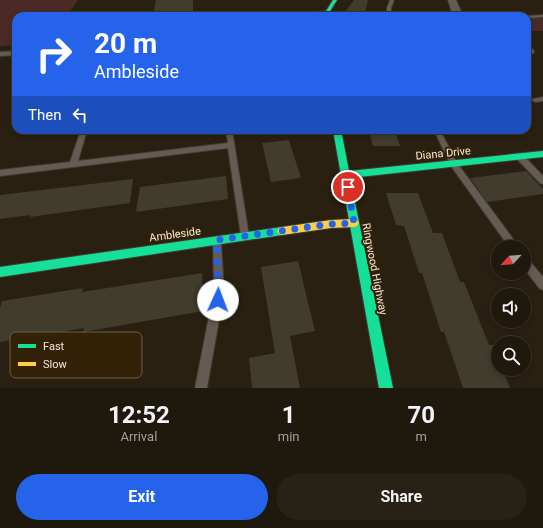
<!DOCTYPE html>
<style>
body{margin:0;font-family:Roboto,sans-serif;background:#272116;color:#f1f3f6;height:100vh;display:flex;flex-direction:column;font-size:15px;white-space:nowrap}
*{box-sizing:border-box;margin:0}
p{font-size:13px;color:#a1a09d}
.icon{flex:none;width:22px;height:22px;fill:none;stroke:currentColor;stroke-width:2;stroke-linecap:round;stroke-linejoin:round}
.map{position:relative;height:388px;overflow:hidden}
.details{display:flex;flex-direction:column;background:#1f180d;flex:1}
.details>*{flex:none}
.top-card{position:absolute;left:12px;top:12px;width:519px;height:122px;border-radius:12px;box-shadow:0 2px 6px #0003,0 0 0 1px #3c372e;background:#2563eb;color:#fff;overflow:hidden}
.needle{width:26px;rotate:244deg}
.tools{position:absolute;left:491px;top:240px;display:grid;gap:8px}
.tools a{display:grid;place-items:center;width:40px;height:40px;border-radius:50%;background:#1f180d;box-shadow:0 2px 6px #0003,0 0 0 1px #3c372e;font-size:20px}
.pin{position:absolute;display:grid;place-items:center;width:34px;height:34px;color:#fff;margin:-17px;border:2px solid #fff;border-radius:50%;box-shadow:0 1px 4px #0007}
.me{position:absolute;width:44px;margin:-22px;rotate:2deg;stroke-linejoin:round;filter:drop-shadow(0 0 3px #0008)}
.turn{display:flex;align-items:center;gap:14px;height:84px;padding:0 16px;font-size:18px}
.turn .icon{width:52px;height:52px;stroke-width:2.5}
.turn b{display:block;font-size:28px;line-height:34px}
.then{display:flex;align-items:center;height:38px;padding:0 16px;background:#0003;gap:8px;font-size:15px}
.eta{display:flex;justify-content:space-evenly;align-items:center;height:68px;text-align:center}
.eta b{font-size:24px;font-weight:700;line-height:28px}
.action{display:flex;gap:8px;margin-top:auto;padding:8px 16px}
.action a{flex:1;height:46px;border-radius:24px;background:#2563eb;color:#fff;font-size:16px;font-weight:700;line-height:46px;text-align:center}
.action a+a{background:#272116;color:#f1f3f6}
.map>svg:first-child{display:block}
</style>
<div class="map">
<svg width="543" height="388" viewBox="0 0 543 388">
<rect width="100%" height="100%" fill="#292011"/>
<!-- green -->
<path fill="#4b2927" d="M 0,0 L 78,0 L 67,16 L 16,16 L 16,45 L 0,46 Z
M 527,17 L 543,18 L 543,31 L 527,31 Z"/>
<!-- building -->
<path fill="#413c2b" d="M 156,0 L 193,0 L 193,16 L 153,16 Z
M 354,0 L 368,0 L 364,16 L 342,16 Z
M 369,130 L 395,130 L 400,146 L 373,146 Z
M 289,140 L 301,178 L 271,182 L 262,143 Z
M 526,171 L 543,189 L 543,194 L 487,202 L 470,178 Z
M 226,176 L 228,199 L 136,212 L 140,187 Z
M 133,179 L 130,203 L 30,217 L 31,215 L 0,219 L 0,195 Z
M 386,193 L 418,193 L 433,233 L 442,233 L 460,282 L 464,282 L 489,345 L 493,345 L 498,359 L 498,369 L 502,369 L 510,388 L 463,388 L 444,332 L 441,332 L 422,273 L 419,273 L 404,226 L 396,225 Z
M 298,261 L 315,331 L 290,336 L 300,388 L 252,388 L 249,358 L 275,353 L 261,267 Z
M 202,273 L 203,311 L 83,332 L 84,328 L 0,342 L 0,308 L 2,301 L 83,288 L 82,292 Z"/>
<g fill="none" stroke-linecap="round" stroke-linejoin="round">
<defs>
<path id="lane" d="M 390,0 L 394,0 L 391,8 L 391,16 L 387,16 L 387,8 Z
M 328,11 L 329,12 L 327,13 L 265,16 L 267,15 Z
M 543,15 L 543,17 L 527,18 L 527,16 L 526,16 Z
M 527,44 L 534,51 L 534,53 L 530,53 L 527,48 Z
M 16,51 L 16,55 L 0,56 L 0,52 Z
M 543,97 L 543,101 L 535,102 L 532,100 L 533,99 Z
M 81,130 L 87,130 L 78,161 L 228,143 L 226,130 L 232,130 L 249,236 L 248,239 L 245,240 L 242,239 L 241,236 L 228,148 L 0,176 L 0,170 L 70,162 Z
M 434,130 L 440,130 L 457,163 L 519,247 L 509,247 L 451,166 Z
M 520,154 L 523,155 L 543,176 L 543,184 L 540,183 L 517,159 L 516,157 Z
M 217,237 L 220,238 L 221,241 L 224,291 L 207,388 L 195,388 L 214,291 L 213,241 L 214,238 Z
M 524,257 L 527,258 L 543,277 L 543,290 L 539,288 L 524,268 Z"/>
<path id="street" d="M 448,0 L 456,0 L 463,16 L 453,16 Z"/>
<path id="fast" d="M 333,0 L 337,0 L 327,16 L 323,16 Z
M 333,130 L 341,130 L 349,171 L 543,151 L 543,157 L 350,178 L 393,388 L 379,388 Z
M 282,227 L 285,228 L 287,231 L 285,234 L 282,235 L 0,277 L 0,267 Z"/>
<path id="slow" d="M 354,219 L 357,220 L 359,223 L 357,226 L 354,227 L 331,228 L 282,235 L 279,234 L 277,231 L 279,228 L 282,227 L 331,220 Z"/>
</defs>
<!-- lane casing -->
<use href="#lane" stroke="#423b31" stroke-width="2"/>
<!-- street casing -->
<use href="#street" stroke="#423b31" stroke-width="2"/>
<!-- fast casing -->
<use href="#fast" stroke="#423b31" stroke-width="2"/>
<!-- slow casing -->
<use href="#slow" stroke="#423b31" stroke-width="2"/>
<!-- lane -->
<use href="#lane" fill="#645c52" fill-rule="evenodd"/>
<!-- street -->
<use href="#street" fill="#645c52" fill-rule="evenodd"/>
<!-- fast -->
<use href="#fast" fill="#16e098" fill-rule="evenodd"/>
<!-- slow -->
<use href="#slow" fill="#ffcf43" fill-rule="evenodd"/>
</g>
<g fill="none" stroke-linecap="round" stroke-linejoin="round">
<!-- route -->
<path stroke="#2563eb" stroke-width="7" stroke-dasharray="0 12.6" d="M 218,300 L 217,240 L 331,224 L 354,223 L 348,187"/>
</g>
<g text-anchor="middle" stroke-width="4" stroke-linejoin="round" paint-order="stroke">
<!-- street labels -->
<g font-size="11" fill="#f5e9da" stroke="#332207">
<text transform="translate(443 153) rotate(-6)" y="4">Diana Drive</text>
<text transform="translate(175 234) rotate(-8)" y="4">Ambleside</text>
<text transform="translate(375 269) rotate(79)" y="4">Ringwood Highway</text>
</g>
</g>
<!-- legend -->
<rect x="10" y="332" width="132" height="46" rx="6" fill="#332207" stroke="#6d5e46" stroke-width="1"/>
<rect x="18" y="344" width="18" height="4" fill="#16e098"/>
<rect x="18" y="362" width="18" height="4" fill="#ffcf43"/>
<g font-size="11" fill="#f5e9da">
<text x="43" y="350">Fast</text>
<text x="43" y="368">Slow</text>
</g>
</svg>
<div class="tools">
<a><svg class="needle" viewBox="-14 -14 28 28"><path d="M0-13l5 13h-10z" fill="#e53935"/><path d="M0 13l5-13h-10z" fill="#a1a09d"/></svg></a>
<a><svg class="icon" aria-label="sound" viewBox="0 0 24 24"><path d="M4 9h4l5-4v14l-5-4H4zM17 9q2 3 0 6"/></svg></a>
<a><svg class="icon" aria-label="search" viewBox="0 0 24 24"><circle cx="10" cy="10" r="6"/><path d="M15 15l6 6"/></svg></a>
</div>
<div class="pin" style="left:348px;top:187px;background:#d93025"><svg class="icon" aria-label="arrive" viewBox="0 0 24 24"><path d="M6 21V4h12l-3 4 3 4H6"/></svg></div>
<svg class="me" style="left:218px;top:300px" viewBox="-20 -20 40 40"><circle r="19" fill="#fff"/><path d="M0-13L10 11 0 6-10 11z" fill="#2563eb"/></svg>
<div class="top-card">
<div class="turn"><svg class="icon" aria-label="right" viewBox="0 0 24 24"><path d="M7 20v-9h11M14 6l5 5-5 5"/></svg><div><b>20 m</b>Ambleside</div></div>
<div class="then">Then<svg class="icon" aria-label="left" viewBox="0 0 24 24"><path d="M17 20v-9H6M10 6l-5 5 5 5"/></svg></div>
</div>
</div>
<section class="details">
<div class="eta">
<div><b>12:52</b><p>Arrival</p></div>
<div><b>1</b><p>min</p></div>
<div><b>70</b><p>m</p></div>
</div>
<div class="action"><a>Exit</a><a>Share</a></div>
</section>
